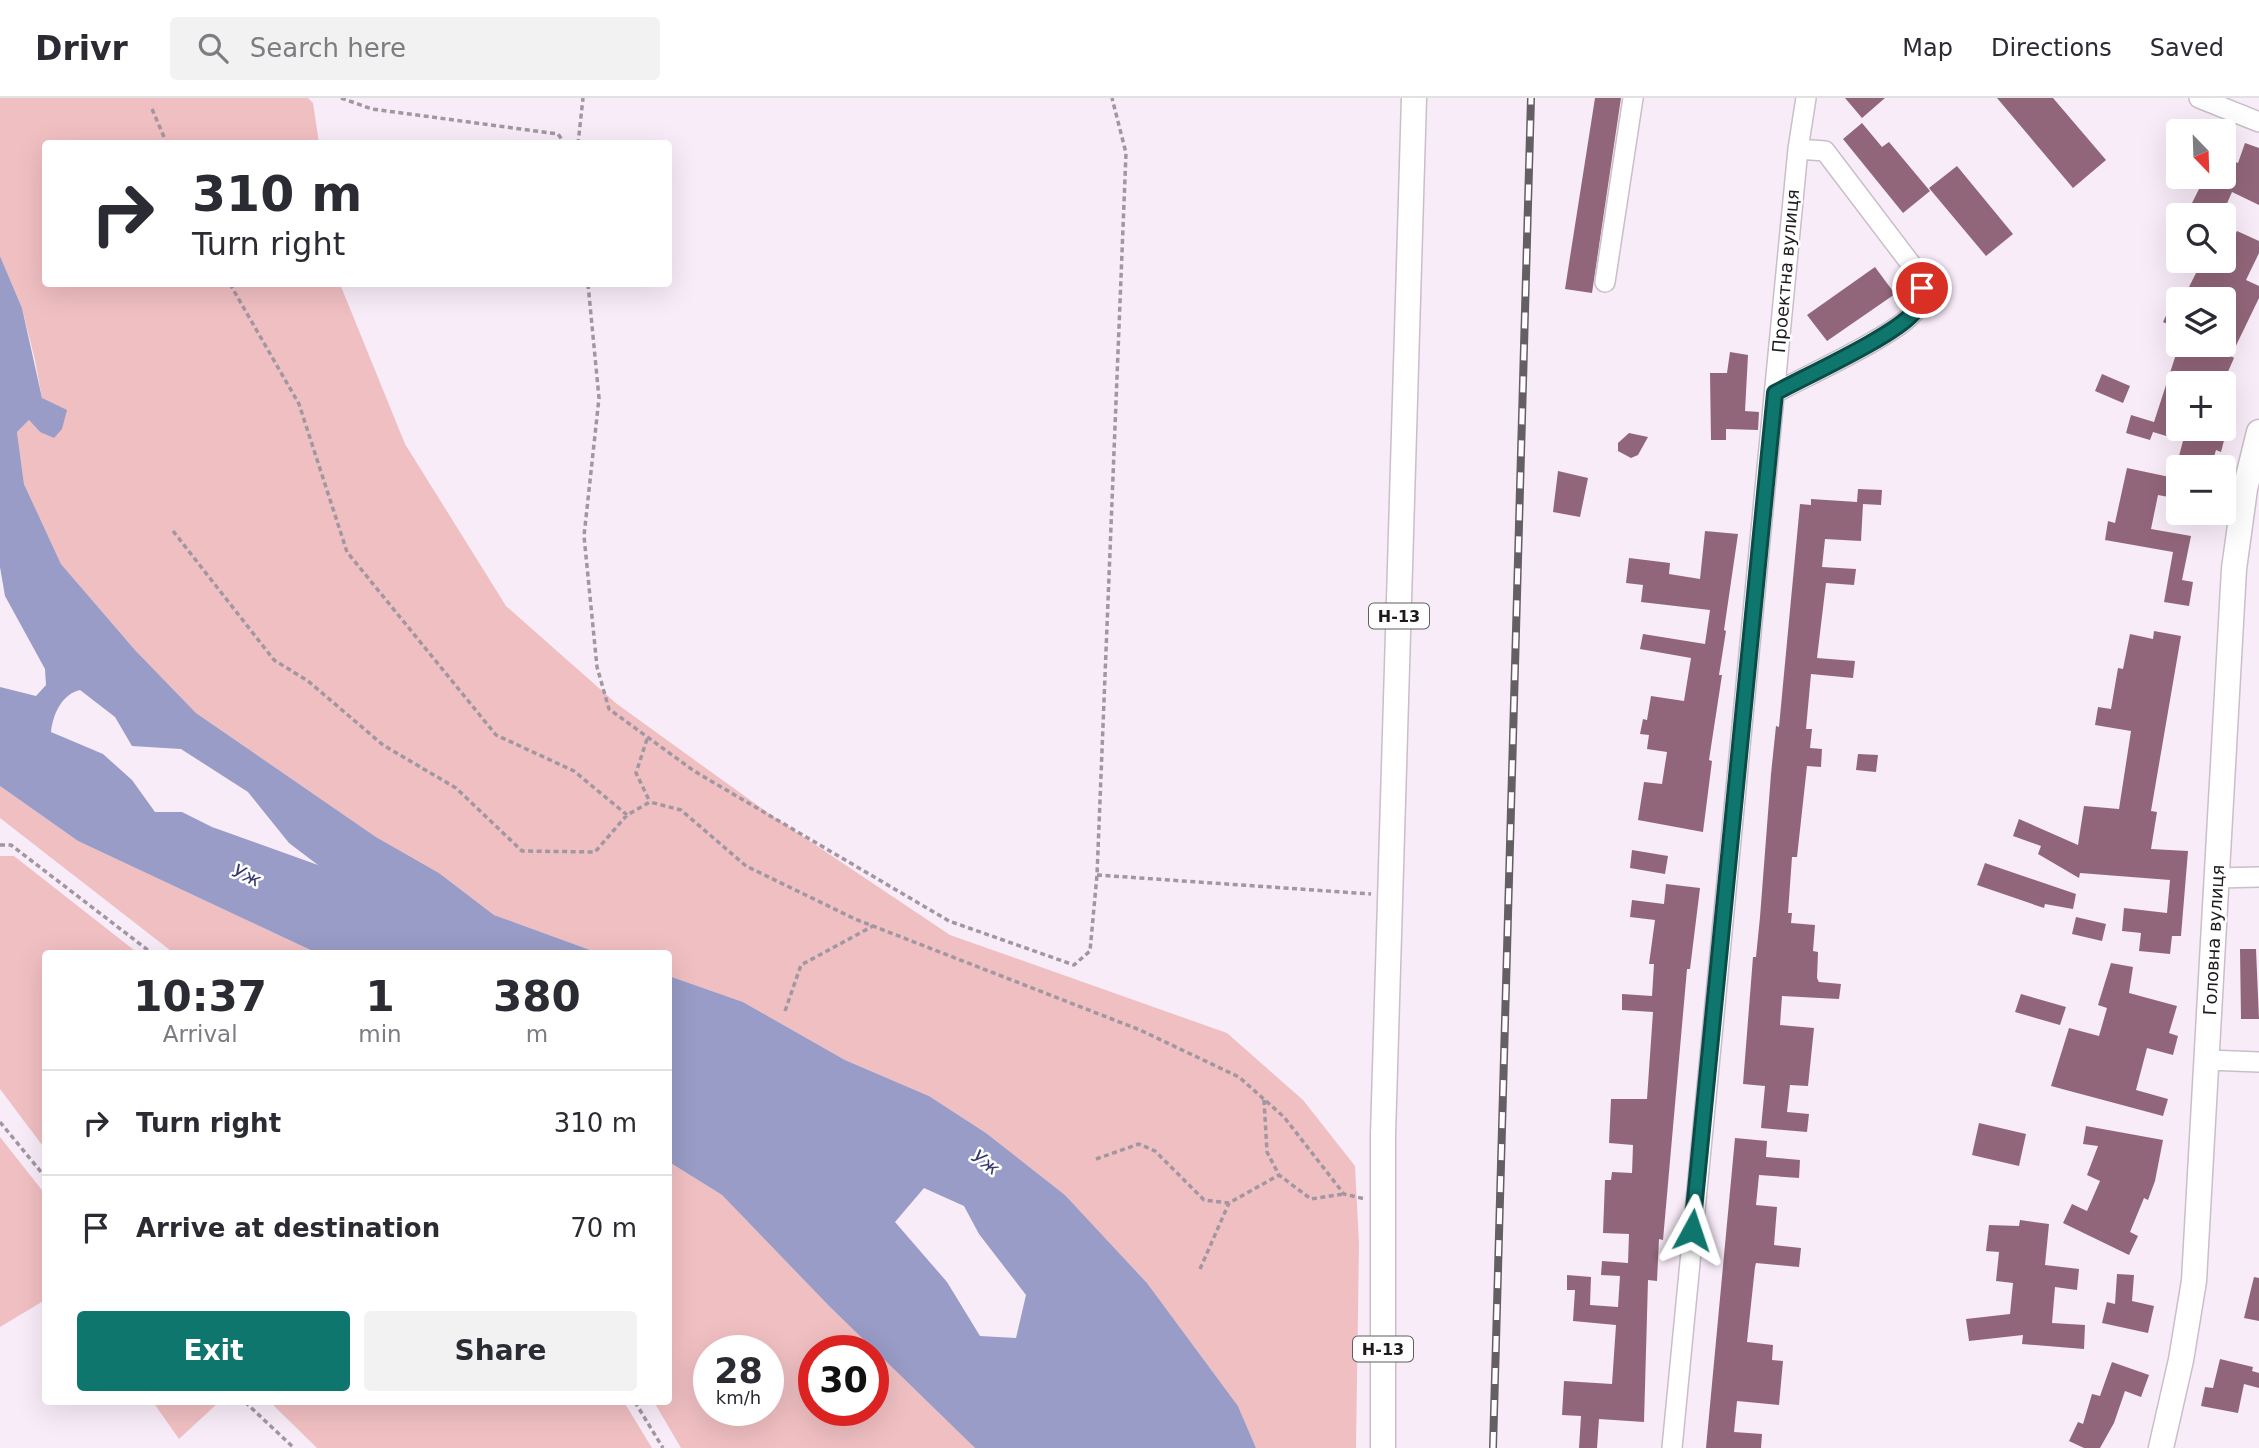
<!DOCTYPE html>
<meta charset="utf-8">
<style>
body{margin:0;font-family:"DejaVu Sans",sans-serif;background:#f2f2f3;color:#2b2b33;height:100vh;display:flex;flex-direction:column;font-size:26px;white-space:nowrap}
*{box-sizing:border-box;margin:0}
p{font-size:23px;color:#7c7c81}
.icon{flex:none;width:38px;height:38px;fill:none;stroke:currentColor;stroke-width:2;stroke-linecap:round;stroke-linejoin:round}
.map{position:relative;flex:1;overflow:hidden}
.side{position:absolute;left:42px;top:852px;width:630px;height:455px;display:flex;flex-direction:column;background:#fff;border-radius:7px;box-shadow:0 7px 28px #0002}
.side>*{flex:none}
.guide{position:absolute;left:42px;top:42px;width:630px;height:147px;border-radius:7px;box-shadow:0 7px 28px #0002;background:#fff;color:#2b2b33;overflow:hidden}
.needle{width:46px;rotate:157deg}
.controls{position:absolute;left:2166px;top:21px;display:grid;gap:14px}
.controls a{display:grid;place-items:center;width:70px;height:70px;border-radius:7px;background:#fff;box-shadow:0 7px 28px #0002;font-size:35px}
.speed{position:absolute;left:693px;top:1237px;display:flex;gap:14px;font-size:35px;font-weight:700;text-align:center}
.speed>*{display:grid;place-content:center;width:91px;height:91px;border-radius:50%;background:#fff;box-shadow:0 7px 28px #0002;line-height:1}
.speed small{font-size:18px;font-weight:400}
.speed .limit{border:10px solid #d22;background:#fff;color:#111}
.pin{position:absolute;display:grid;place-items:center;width:60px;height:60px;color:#fff;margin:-30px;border:4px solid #fff;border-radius:50%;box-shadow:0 2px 7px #0007}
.me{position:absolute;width:77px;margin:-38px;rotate:5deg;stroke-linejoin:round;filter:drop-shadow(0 0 5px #0008)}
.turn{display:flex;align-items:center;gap:24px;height:147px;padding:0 35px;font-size:32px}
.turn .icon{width:91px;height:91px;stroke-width:2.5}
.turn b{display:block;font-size:49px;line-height:60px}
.eta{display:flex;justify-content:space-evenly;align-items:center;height:119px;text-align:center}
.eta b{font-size:42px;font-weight:600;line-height:49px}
.button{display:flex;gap:14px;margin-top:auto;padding:14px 35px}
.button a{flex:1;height:80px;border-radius:7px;background:#0f766e;color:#fff;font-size:28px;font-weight:600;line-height:80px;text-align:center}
.button a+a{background:#f2f2f3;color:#2b2b33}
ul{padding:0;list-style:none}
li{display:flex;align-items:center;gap:21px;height:105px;padding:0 35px;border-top:2px solid #e1e1e2}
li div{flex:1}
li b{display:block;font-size:26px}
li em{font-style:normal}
header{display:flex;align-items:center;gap:42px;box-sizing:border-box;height:98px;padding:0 35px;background:#fff;border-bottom:2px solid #e1e1e2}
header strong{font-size:33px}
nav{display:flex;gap:38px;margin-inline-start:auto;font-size:24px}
.search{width:490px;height:63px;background:#f2f2f3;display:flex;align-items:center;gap:18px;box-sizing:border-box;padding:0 24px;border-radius:7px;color:#7c7c81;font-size:26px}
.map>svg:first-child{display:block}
</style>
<header>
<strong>Drivr</strong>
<div class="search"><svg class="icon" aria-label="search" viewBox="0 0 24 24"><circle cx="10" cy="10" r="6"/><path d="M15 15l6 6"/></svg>Search here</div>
<nav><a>Map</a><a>Directions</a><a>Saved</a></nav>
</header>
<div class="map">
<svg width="2259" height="1350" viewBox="0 0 2259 1350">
<rect width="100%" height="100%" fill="#f8ecf8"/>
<!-- green -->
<path fill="#f0bfc2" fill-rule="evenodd" d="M 0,0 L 308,0 L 313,5 L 319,45 L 46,46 L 46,186 L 340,186 L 405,346 L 506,508 L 617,606 L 768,715 L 950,837 L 1227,935 L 1303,1002 L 1355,1068 L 1359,1146 L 1356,1350 L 1256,1350 L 1238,1308 L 1147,1185 L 1065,1097 L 986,1035 L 929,998 L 845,962 L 743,904 L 669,878 L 668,856 L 601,856 L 494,817 L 439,775 L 376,739 L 196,615 L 135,552 L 61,466 L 24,386 L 17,334 L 29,322 L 40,334 L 42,300 L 35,262 L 22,210 L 0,158 Z
M 0,688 L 78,743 L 319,856 L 175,856 L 0,720 Z
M 0,758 L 14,758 L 139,856 L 46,856 L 45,1051 L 0,991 Z
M 0,1039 L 45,1096 L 45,1202 L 0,1229 Z
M 669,1064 L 722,1097 L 829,1208 L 975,1350 L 681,1350 L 654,1304 L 668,1304 ZM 709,1253 L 768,1253 L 768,1312 L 709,1312 ZM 814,1253 L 873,1253 L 873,1312 L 814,1312 Z
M 153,1304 L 219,1304 L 179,1341 Z
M 270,1304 L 624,1304 L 652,1350 L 317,1350 Z"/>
<!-- water -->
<path fill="#989cc6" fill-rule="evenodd" d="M 0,158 L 22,210 L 42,300 L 67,312 L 62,331 L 54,340 L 40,334 L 29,322 L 17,334 L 24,386 L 61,466 L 135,552 L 196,615 L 376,739 L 439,775 L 494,817 L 601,856 L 319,856 L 78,743 L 0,688 L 0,589 L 36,598 L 46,587 L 45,571 L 5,498 L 0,469 ZM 80,592 L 115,619 L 132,648 L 181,651 L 248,694 L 289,745 L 318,767 L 212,729 L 182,714 L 155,714 L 132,682 L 103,656 L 51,634 C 53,616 62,596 80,592 Z
M 669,878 L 743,904 L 845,962 L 929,998 L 986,1035 L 1065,1097 L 1147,1185 L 1238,1308 L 1256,1350 L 975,1350 L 829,1208 L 722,1097 L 669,1064 ZM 924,1090 L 964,1108 L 979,1136 L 1026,1197 L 1016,1240 L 980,1238 L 947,1184 L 895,1124 Z"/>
<!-- building -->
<path fill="#92667a" d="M 1595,0 L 1621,0 L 1592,195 L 1565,191 Z
M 1845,0 L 1885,0 L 1862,20 Z
M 1997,0 L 2053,0 L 2106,62 L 2073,90 Z
M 1862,25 L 1882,49 L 1889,44 L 1930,93 L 1903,115 L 1843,41 Z
M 2245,45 L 2259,50 L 2259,107 L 2232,94 L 2222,117 L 2207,112 L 2205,117 L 2186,117 L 2205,79 L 2224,79 L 2224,60 L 2238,65 Z
M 1957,68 L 2013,136 L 1986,158 L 1929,90 Z
M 2237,133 L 2259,143 L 2259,155 L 2246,182 L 2259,188 L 2259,200 L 2231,258 L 2234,260 L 2223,285 L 2179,285 L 2179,331 L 2227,331 L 2221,354 L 2216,352 L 2211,369 L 2176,369 L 2183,343 L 2153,334 L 2150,342 L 2126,335 L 2131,317 L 2154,324 L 2179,247 L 2202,247 L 2224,256 L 2224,201 L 2183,201 L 2202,163 L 2219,169 Z
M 1875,169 L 1895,196 L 1827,243 L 1807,217 Z
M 2179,190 L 2179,231 L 2163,224 Z
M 1730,254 L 1748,257 L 1745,313 L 1759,314 L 1758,332 L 1726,331 L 1726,342 L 1711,342 L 1710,275 L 1727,275 Z
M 2102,276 L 2130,288 L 2123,305 L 2095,293 Z
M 1629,335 L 1648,339 L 1638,357 L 1631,360 L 1618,353 L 1618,345 Z
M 2127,370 L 2179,381 L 2179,401 L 2158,397 L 2151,431 L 2191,438 L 2182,482 L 2193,484 L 2189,508 L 2164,504 L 2173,454 L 2105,442 L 2108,423 L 2115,425 Z
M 1558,373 L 1588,380 L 1580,419 L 1553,414 Z
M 1858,391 L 1882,392 L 1881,407 L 1863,406 L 1861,443 L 1825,441 L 1822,469 L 1856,471 L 1854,487 L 1826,485 L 1817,560 L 1855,563 L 1853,580 L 1811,576 L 1806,631 L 1812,631 L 1810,650 L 1822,651 L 1821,669 L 1807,668 L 1797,759 L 1792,759 L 1788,815 L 1792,815 L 1791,825 L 1815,827 L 1813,853 L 1818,854 L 1817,880 L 1819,884 L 1841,886 L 1839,901 L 1782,898 L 1780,927 L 1814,930 L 1808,988 L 1790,987 L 1787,1014 L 1809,1016 L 1807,1034 L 1761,1030 L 1765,988 L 1743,986 L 1753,859 L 1756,859 L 1760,819 L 1771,676 L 1776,628 L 1779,629 L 1800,406 L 1811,407 L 1811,401 L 1857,404 Z
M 1705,433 L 1738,436 L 1724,532 L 1726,533 L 1719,577 L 1722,577 L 1709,662 L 1712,663 L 1703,734 L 1638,722 L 1644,684 L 1662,686 L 1667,654 L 1647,651 L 1649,637 L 1640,636 L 1643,621 L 1647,622 L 1651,598 L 1684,603 L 1691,560 L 1640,551 L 1643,536 L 1705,546 L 1710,512 L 1641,504 L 1643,487 L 1626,485 L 1629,460 L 1670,465 L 1669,476 L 1700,481 Z
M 2154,533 L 2181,538 L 2151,713 L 2157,714 L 2151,751 L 2188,753 L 2181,838 L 2172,838 L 2170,856 L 2139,853 L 2141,835 L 2122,833 L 2124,810 L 2167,815 L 2170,782 L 2080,775 L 2079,780 L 2038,756 L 2041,748 L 2013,738 L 2019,721 L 2078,747 L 2084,708 L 2119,711 L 2131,633 L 2095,627 L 2098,609 L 2111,611 L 2118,570 L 2123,571 L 2130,536 L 2153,541 Z
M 1858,656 L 1878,657 L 1876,674 L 1856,672 Z
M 1632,752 L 1668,758 L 1665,776 L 1630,770 Z
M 1985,765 L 2076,796 L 2073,811 L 2045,806 L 2044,810 L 1977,787 Z
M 1666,786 L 1700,790 L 1690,871 L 1687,871 L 1663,1142 L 1659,1141 L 1657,1183 L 1648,1182 L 1644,1324 L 1599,1321 L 1597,1350 L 1579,1350 L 1581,1318 L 1562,1317 L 1564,1283 L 1612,1286 L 1616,1227 L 1573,1223 L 1575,1192 L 1567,1192 L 1567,1177 L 1591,1179 L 1590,1207 L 1618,1209 L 1620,1178 L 1601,1177 L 1602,1163 L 1628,1165 L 1629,1136 L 1603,1135 L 1605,1082 L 1611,1082 L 1612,1074 L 1632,1075 L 1633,1047 L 1609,1045 L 1611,1001 L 1647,1001 L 1653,914 L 1622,912 L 1622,896 L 1652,898 L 1654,866 L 1649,866 L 1655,822 L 1630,819 L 1632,802 L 1664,806 Z
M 2076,819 L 2106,826 L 2102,843 L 2072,836 Z
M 2240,851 L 2256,851 L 2259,921 L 2241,921 Z
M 2111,865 L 2133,869 L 2129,895 L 2177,908 L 2169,935 L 2178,938 L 2173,957 L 2147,950 L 2136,992 L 2168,1001 L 2163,1018 L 2051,988 L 2069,930 L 2099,938 L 2107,910 L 2098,907 Z
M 2021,896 L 2066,909 L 2060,927 L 2015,914 Z
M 1979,1025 L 2026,1036 L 2019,1068 L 1972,1057 Z
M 2086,1028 L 2163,1042 L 2155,1083 L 2148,1102 L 2144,1100 L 2130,1134 L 2138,1138 L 2129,1157 L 2063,1125 L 2072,1106 L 2087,1113 L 2100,1083 L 2087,1077 L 2098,1048 L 2083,1046 Z
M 1735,1040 L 1767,1043 L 1766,1059 L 1800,1062 L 1799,1080 L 1759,1077 L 1756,1107 L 1777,1109 L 1774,1147 L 1801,1150 L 1799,1169 L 1756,1165 L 1755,1169 L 1747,1244 L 1773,1247 L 1772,1262 L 1783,1263 L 1779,1307 L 1737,1303 L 1734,1334 L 1762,1336 L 1761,1350 L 1706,1350 Z
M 2020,1122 L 2049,1126 L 2045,1167 L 2079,1171 L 2077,1192 L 2055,1189 L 2052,1225 L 2085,1227 L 2084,1251 L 2022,1246 L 2023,1237 L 1969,1243 L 1966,1221 L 2010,1216 L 2013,1185 L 1996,1183 L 1999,1154 L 1986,1153 L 1989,1127 L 2019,1128 Z
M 2117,1176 L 2134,1177 L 2132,1203 L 2154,1208 L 2148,1235 L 2102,1225 L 2107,1204 L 2115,1206 Z
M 2254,1179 L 2259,1180 L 2259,1223 L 2244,1220 Z
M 2220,1261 L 2253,1269 L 2252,1273 L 2259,1275 L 2259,1290 L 2244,1286 L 2238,1315 L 2201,1308 L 2205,1289 L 2213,1290 Z
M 2112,1264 L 2149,1277 L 2141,1299 L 2125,1293 L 2114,1325 L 2100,1350 L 2084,1350 L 2069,1343 L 2078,1324 L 2083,1326 L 2092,1296 L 2100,1298 Z"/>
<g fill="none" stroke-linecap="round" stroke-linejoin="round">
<defs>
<path id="minor" d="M 2199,0 L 2259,24
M 1605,184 L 1633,0
M 1775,295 C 1804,279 1898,236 1914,214 C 1923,202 1922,191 1920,178 L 1825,53 L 1798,51
M 2217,780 L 2259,779
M 2208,962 L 2259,964
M 1672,1350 L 1798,51 L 1806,0"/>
<path id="major" d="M 1383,1350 L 1383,1037 L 1414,0
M 2161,1350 L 2181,1262 L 2194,1183 L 2234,471 L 2245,391 L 2259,334"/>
</defs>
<!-- minor casing -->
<use href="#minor" stroke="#cabec9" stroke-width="22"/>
<!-- major casing -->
<use href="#major" stroke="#cabec9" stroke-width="27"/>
<!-- path -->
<path stroke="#a097a0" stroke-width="3.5" stroke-dasharray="5 3.5" stroke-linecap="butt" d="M 341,0 L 372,11 L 558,36 L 565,46
M 152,11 L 167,46
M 578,46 L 583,0
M 230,186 L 299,306 L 347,454 L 496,637 L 574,673 L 627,717
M 588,186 L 599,300 L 584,438 L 597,569 L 609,611 L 694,673 L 949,823 L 1074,867 L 1090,853 L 1097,777 L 1126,55 L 1112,0
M 173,433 L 274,562 L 308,583 L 383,647 L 456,690 L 522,753 L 595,754 L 627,717 L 650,704 L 681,712 L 746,768 L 855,821 L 1140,932 L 1239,979 L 1284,1019 L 1344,1096 L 1365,1101
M 647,641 L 636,675 L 650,704
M 0,747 L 11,747 L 153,856
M 1097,777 L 1371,796
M 785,913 L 801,867 L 873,828
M 1264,1002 L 1267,1054 L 1279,1077 L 1311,1101 L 1344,1096
M 0,1024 L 46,1080
M 1096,1061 L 1139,1046 L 1155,1053 L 1204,1102 L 1229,1105 L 1279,1077
M 1200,1171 L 1229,1105
M 245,1304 L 294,1350
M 635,1304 L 663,1350"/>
<!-- minor -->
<use href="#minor" stroke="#fff" stroke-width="19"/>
<!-- major -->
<use href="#major" stroke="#fff" stroke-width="24"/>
<defs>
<path id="rail" d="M 1493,1350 L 1531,0"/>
</defs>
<!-- rail casing -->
<use href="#rail" stroke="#655e65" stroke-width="8"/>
<!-- rail -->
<use href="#rail" stroke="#fefefe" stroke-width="5" stroke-dasharray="16" stroke-linecap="butt"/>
</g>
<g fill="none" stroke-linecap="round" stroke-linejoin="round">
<defs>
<path id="route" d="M 1692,1132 L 1775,295 C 1806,278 1894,238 1913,215 C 1920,208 1921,199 1922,190"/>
</defs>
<!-- route casing -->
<use href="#route" stroke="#0a4d48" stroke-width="18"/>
<!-- route -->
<use href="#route" stroke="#0f766e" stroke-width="12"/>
</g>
<g text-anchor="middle" stroke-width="5" stroke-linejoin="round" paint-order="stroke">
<!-- shield labels -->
<g fill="#fefefe" stroke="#605e60" stroke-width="2">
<rect x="1369" y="505.5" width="60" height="25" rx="5"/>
<rect x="1353" y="1238.5" width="60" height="25" rx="5"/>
</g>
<g font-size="16" font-weight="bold" fill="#1d191d">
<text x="1399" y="524">Н-13</text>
<text x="1383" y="1257">Н-13</text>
</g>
<!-- street labels -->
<g font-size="18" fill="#1d191d" stroke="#fefefe">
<text transform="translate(1786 173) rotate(-85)" y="6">Проектна вулиця</text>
<text transform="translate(2214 842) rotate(-87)" y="6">Головна вулиця</text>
</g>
<!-- water labels -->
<g font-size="19" font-style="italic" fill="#37386e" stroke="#fefefe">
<text transform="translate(247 777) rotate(24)" y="7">Уж</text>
<text transform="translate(986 1064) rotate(36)" y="7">Уж</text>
</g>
</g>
</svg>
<div class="controls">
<a><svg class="needle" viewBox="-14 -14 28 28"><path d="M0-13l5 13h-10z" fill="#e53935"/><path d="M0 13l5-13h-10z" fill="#7c7c81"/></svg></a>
<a><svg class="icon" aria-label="search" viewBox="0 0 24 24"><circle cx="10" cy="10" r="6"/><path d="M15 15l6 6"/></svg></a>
<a><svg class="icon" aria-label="layers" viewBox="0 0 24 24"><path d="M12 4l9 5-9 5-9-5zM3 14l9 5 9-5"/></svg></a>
<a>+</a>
<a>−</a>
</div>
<div class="speed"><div>28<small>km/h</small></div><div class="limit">30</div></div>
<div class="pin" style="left:1922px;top:190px;background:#d93025"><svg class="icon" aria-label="arrive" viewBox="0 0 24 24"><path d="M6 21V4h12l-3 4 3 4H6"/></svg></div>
<svg class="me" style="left:1692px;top:1132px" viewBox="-20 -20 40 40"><path d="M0-17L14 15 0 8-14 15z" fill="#0f766e" stroke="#fff" stroke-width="4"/></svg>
<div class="guide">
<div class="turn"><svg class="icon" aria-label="right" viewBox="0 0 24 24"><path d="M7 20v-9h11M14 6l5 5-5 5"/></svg><div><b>310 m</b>Turn right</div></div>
</div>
<section class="side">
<div class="eta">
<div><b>10:37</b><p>Arrival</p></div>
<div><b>1</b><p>min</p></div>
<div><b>380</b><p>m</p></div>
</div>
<ul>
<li><svg class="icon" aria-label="right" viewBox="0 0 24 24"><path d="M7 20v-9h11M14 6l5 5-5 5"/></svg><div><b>Turn right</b></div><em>310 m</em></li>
<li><svg class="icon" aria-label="arrive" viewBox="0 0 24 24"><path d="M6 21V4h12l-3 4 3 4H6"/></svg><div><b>Arrive at destination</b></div><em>70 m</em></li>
</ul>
<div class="button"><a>Exit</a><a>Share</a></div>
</section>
</div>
